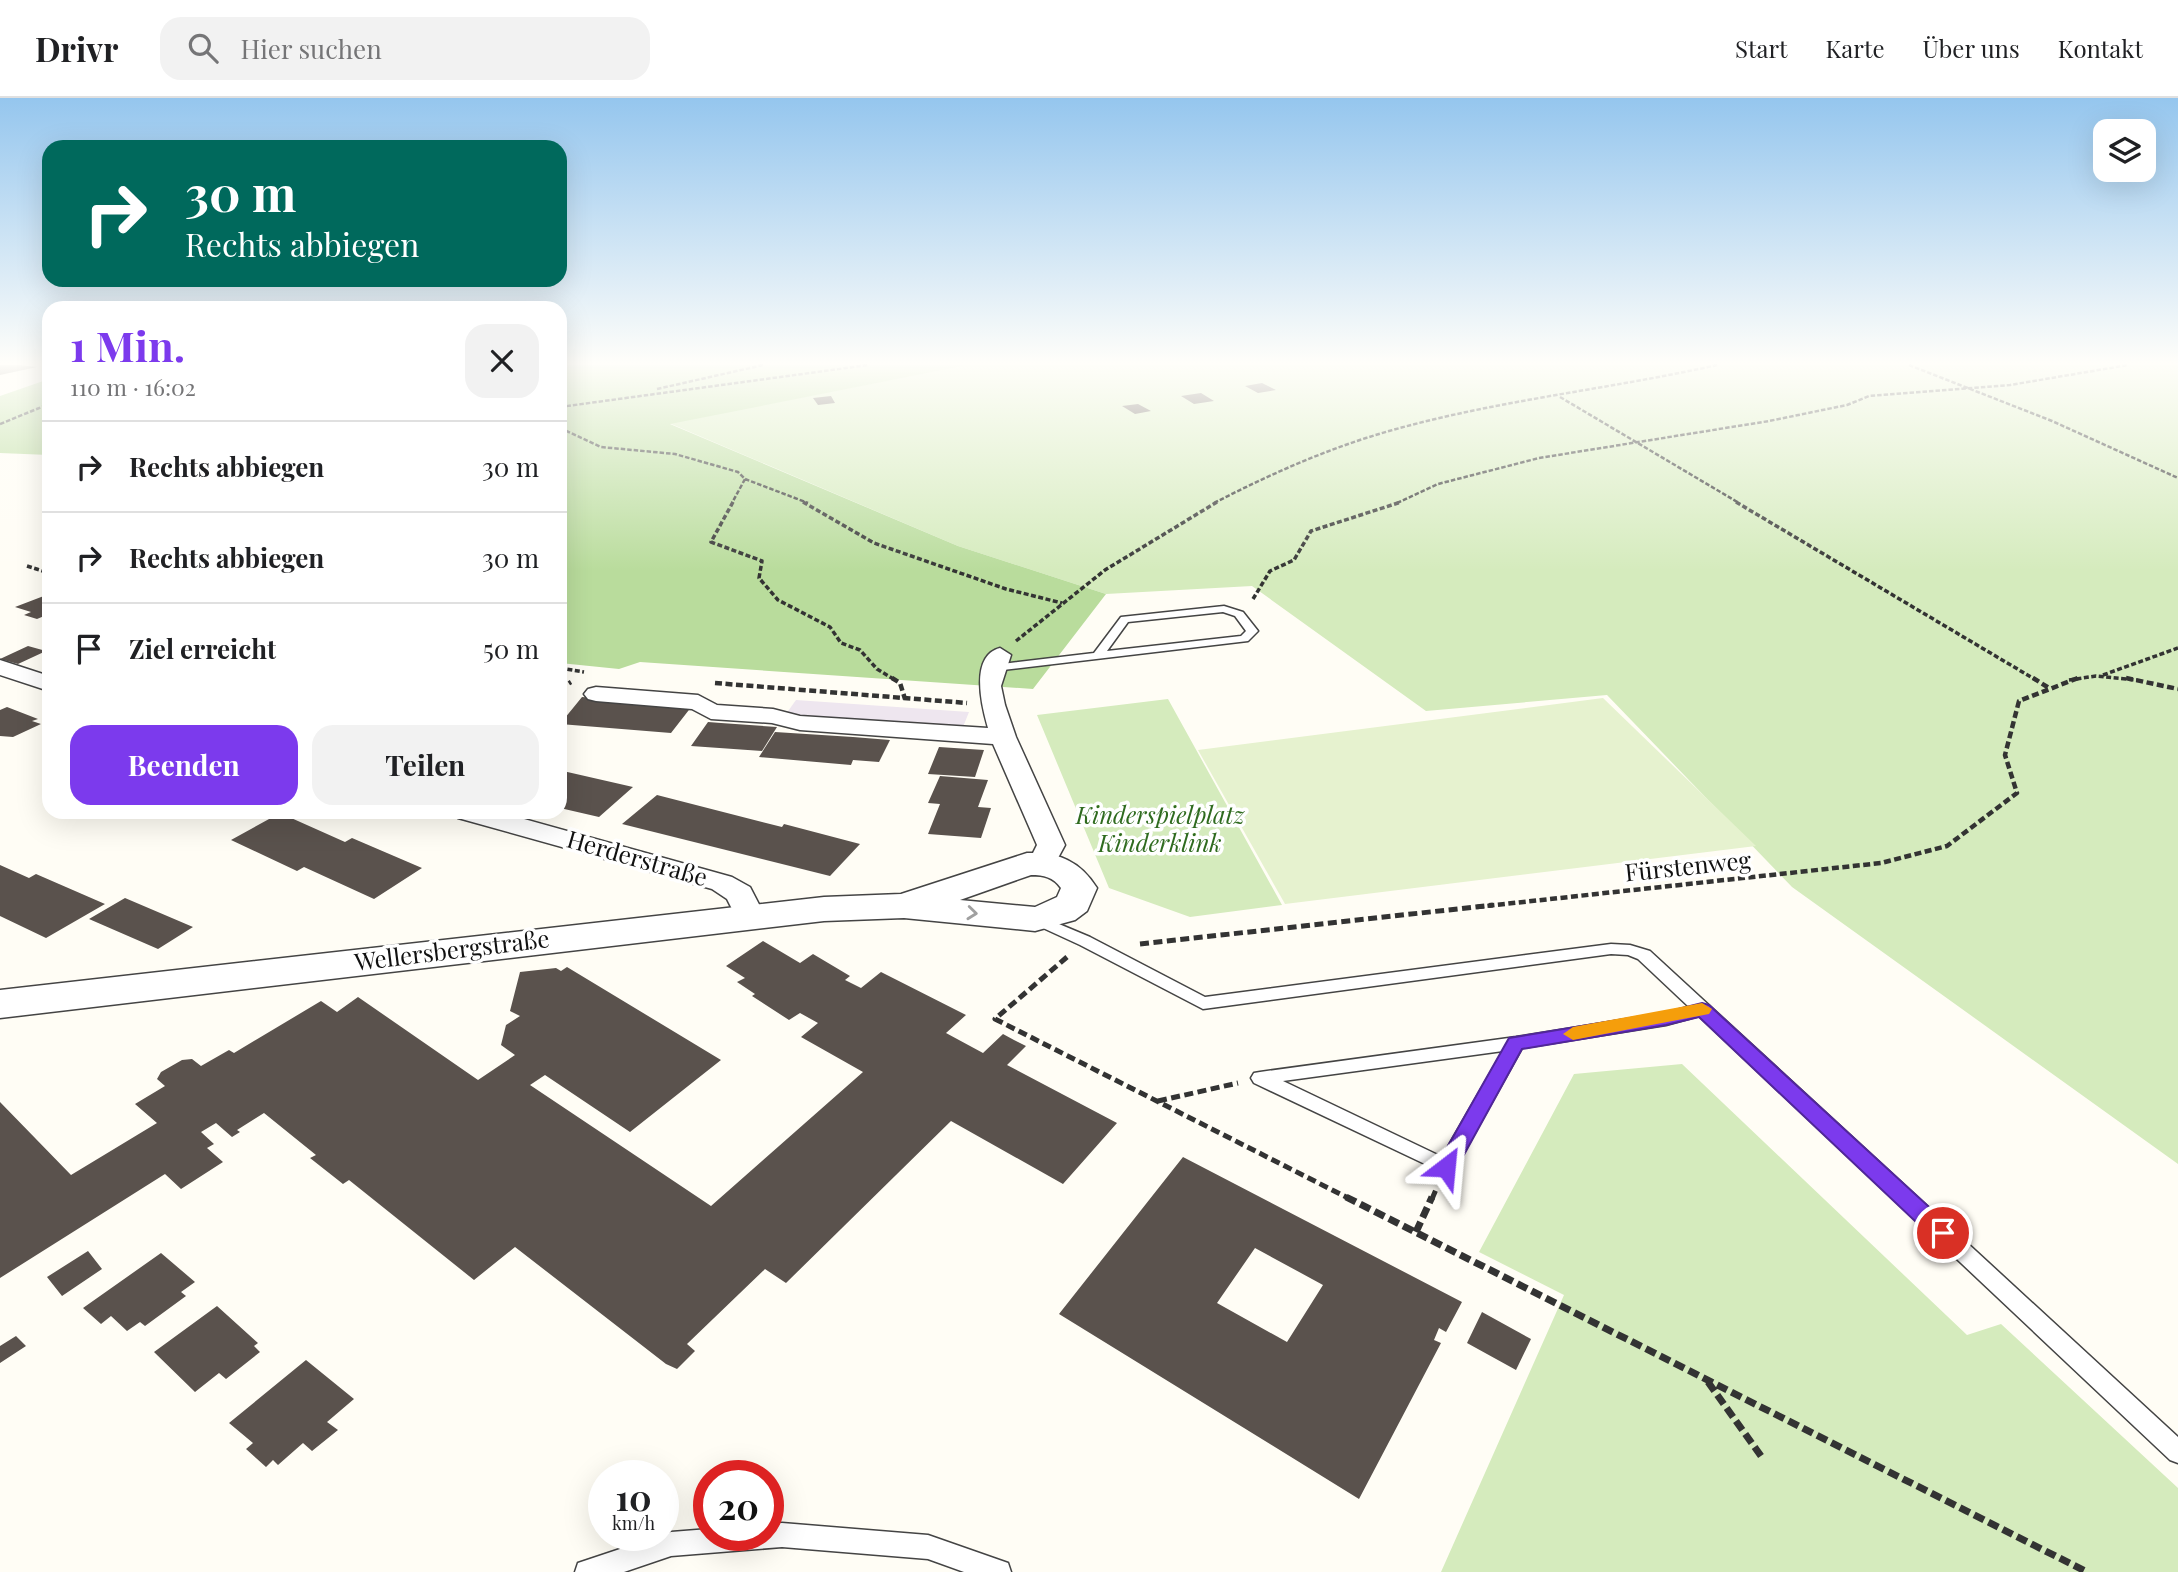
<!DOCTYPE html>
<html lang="de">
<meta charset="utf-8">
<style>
body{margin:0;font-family:"Playfair Display",serif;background:#f2f2f2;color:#202124;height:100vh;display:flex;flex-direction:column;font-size:26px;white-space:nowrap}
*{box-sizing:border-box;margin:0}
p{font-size:23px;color:#757577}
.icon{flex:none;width:38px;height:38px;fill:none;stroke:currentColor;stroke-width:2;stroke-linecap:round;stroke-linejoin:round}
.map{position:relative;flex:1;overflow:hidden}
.drawer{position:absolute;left:42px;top:203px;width:525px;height:518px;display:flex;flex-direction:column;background:#fff;border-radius:21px;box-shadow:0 7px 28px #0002}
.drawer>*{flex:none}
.guide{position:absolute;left:42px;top:42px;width:525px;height:147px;border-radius:21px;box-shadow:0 7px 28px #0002;background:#00695c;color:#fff;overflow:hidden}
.tools{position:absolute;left:2093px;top:21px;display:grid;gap:14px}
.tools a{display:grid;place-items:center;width:63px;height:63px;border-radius:14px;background:#fff;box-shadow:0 7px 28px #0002;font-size:35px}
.speed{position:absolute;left:588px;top:1362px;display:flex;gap:14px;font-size:35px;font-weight:700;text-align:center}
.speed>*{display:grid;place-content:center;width:91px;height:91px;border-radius:50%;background:#fff;box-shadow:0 7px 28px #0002;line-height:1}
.speed small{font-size:18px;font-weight:400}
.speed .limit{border:10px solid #d22;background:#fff;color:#111}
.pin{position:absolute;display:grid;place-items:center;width:60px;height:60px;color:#fff;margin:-30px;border:4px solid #fff;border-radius:50%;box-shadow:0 2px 7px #0007}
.me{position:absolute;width:77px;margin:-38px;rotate:29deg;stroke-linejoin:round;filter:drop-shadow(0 0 5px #0008)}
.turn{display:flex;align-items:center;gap:24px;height:147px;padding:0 28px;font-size:32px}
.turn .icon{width:91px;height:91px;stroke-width:2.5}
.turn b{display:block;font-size:49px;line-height:60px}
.round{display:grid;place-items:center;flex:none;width:74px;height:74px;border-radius:21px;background:#f2f2f2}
.overview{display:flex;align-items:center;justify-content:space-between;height:119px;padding:0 28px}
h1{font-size:42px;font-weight:700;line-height:52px;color:#7c3aed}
.action{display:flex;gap:14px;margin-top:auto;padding:14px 28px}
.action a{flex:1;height:80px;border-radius:21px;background:#7c3aed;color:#fff;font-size:28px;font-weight:700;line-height:80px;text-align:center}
.action a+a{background:#f2f2f2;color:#202124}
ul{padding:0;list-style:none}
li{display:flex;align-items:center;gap:21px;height:91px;padding:0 28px;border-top:2px solid #e0e0e0}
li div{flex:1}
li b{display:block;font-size:26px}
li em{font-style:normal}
header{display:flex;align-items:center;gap:42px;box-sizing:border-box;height:98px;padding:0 35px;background:#fff;border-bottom:2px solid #e0e0e0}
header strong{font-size:33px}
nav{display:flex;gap:38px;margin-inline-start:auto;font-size:24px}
.search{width:490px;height:63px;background:#f2f2f2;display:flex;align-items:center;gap:18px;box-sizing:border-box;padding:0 24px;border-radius:21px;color:#757577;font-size:26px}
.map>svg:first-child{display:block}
</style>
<header>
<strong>Drivr</strong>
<div class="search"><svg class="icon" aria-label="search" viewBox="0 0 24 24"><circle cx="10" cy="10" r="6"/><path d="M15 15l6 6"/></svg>Hier suchen</div>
<nav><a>Start</a><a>Karte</a><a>Über uns</a><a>Kontakt</a></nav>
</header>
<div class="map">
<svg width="2178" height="1474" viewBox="0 0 2178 1474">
<rect width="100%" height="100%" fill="#fffdf5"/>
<!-- industrial -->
<path fill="#eee6ef" d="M 796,602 L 969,614 L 963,629 L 786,616 Z"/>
<!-- green -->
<path fill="#d5ebbd" d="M 968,267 L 2178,267 L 2178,1066 L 1792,789 L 1607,597 L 1426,613 L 1252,488 L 1106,496 L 958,448 L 669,325 Z
M 1168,601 L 1282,807 L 1190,819 L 1109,790 L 1037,617 Z
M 1682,966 L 1967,1237 L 2001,1226 L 2178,1390 L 2178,1474 L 1441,1474 L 1564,1197 L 1479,1154 L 1574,976 Z"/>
<!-- forest -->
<path fill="#b9dc9c" d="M 560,267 L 968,267 L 670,326 L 958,448 L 1106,496 L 1033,591 L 640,564 L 619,571 L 560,565 Z
M 49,281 L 49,357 L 0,355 L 0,298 Z"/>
<!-- pitch -->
<path fill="#e6f2cf" d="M 1603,600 L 1756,748 L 1285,806 L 1198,652 Z"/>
<!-- building -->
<path fill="#5a524d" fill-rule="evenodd" d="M 0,267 L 20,267 L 37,269 L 0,277 Z
M 1262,285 L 1276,292 L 1258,295 L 1245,288 Z
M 1201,295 L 1214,303 L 1194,306 L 1181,298 Z
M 831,298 L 835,305 L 818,307 L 813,300 Z
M 1138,306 L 1151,313 L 1135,316 L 1122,308 Z
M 49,496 L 49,516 L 37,521 L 24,517 L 31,514 L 15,509 Z
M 28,548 L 46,553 L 18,566 L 0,561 Z
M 582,599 L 692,608 L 671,635 L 560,626 Z
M 7,609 L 38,621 L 32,623 L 41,626 L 13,639 L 0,638 L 0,612 Z
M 708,624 L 721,625 L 777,629 L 762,653 L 691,648 Z
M 775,634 L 853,639 L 890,642 L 879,664 L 853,662 L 851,667 L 759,659 Z
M 939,649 L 984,652 L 975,679 L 928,676 Z
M 563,673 L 633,689 L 599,719 L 560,710 L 560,676 Z
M 940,678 L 988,682 L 978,709 L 991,710 L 981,740 L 928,736 L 940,706 L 928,705 Z
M 657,697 L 782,729 L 784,726 L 860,746 L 830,778 L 622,726 Z
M 280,715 L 345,744 L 352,740 L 422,770 L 374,801 L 304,769 L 297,773 L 231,742 Z
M 0,767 L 29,780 L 36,776 L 105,806 L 46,840 L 0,818 Z
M 125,800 L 193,829 L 158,851 L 89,821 Z
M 763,843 L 800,865 L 813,856 L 850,878 L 845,882 L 861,890 L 881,874 L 966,917 L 946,935 L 983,955 L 1003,936 L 1014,942 L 1026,948 L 1007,967 L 1117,1025 L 1063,1086 L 951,1023 L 786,1185 L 765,1171 L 687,1246 L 695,1253 L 677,1271 L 666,1266 L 515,1149 L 474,1182 L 349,1082 L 343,1086 L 310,1060 L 316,1057 L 264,1015 L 237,1032 L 240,1034 L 232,1039 L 216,1025 L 201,1034 L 214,1046 L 207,1050 L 223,1064 L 181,1091 L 165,1076 L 0,1180 L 0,1004 L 71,1077 L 157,1025 L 135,1006 L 165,988 L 157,981 L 161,974 L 182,962 L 192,961 L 201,968 L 229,952 L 234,955 L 321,903 L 337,914 L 358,899 L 478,982 L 515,957 L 501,947 L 506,927 L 520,918 L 510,913 L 520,874 L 556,870 L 561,873 L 567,869 L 721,962 L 630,1034 L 545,977 L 530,987 L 711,1108 L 863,974 L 801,939 L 818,925 L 800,915 L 789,922 L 752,898 L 755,896 L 737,884 L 745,880 L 726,868 Z
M 1183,1059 L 1462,1204 L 1446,1234 L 1439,1230 L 1434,1242 L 1441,1245 L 1359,1401 L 1059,1216 ZM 1255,1150 L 1323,1187 L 1287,1244 L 1217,1205 Z
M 88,1153 L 102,1171 L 62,1198 L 47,1179 Z
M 161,1155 L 195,1184 L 181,1194 L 186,1198 L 145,1228 L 140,1224 L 127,1233 L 111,1218 L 101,1226 L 83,1210 Z
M 217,1208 L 258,1245 L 254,1248 L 260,1254 L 226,1281 L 219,1275 L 195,1294 L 154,1254 Z
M 1482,1214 L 1531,1241 L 1516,1272 L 1467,1245 Z
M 16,1238 L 26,1248 L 0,1265 L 0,1248 Z
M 306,1262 L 354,1301 L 327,1324 L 338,1332 L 312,1353 L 303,1345 L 278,1367 L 273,1362 L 266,1369 L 246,1351 L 253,1345 L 229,1325 Z"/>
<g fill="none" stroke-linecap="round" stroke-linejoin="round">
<defs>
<path id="service" d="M 1224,508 L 1243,514 L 1258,533 L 1248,543 L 994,573 L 988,570 L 994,567 L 1094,555 L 1121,519 ZM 1223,514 L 1235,518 L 1246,533 L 1241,538 L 1107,553 L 1128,524 Z
M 1035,816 L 1090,839 L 1205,899 L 1611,846 L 1630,847 L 1650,853 L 2178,1339 L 2178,1365 L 2170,1362 L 1699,918 L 1666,927 L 1522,950 L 1453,1074 L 1446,1076 L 1254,985 L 1251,980 L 1254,975 L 1260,974 L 1516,939 L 1666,915 L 1689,909 L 1638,861 L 1628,857 L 1611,856 L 1203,911 L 1080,847 L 1030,824 L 1027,821 ZM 1503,953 L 1442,1059 L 1283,983 Z
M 782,1425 L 928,1437 L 1008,1465 L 1011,1474 L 964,1474 L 928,1461 L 782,1449 L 671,1458 L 624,1474 L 575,1474 L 578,1465 L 671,1434 L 709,1431 L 709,1437 L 768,1437 L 768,1426 Z"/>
<path id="minor" d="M 1000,550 L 1011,557 L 1001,588 L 1005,607 L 1016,639 L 1065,747 L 1052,771 L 1042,774 L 1032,771 L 1028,765 L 1037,747 L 993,646 L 800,632 L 772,625 L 711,621 L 692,611 L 596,603 L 588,601 L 584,596 L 588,591 L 596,589 L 698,597 L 717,607 L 773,611 L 800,618 L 988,630 C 982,609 969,558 1000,550 Z
M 0,562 L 49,578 L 49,593 L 0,577 Z
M 454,714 L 499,714 L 732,779 L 750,789 L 765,818 L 761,825 L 750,828 L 739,825 L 727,801 L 712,791 L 458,720 Z"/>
<path id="tertiary" d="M 1027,755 C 1059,754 1080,763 1097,790 L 1087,813 L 1075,822 L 1035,833 L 904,820 L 824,823 L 0,920 L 0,892 L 824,799 L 901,796 ZM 1031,777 C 1044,777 1053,779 1061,790 L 1057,799 L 1035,809 L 960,802 Z"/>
</defs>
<!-- service casing -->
<use href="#service" stroke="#444" stroke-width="3"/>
<!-- minor casing -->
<use href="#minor" stroke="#444" stroke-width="3"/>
<!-- tertiary casing -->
<use href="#tertiary" stroke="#444" stroke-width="3"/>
<!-- path-far4 -->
<path stroke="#333" stroke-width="2.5" stroke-dasharray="4.5 2" stroke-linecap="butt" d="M 1909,267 L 2052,323 L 2178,380
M 657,291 L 763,267
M 1560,299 L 1739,405
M 560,309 L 868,267
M 0,326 L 49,306
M 560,330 L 601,349 L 675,356 L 738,374 L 745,381 L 732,405
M 745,381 L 808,405
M 1214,405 C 1263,380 1313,357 1366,340 C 1479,304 1601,293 1717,267
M 1397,405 L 1438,386 L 1539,360 L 1769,323 L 1847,307 L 1869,298 L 2010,287 L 2128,267"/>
<!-- path-far3 -->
<path stroke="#333" stroke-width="3.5" stroke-dasharray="5 2.5" stroke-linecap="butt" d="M 733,404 L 711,444 L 762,463 L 759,480 L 778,502 L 830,529 L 841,545 L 860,552 L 877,571 L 895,582
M 803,404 L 874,445 L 1006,491 L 1062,505
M 1736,404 L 2036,582
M 27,468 L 49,475
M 1253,501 L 1270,473 L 1294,462 L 1311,433 L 1401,404
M 1016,543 L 1105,472 L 1217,404
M 560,570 L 584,574
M 2103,577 L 2178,550
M 2069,582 L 2096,578 L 2137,582"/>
<!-- path-far2 -->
<path stroke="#333" stroke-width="4.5" stroke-dasharray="7 3.5" stroke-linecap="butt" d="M 892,580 L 900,585 L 905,601
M 2033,580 L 2049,590
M 2126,580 L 2178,591
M 715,585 L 967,605
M 560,591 L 571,584
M 1477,809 L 1881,765 L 1947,748 L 2017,695 L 2005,657 L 2019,603 L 2078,580"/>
<!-- path-far1 -->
<path stroke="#333" stroke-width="5" stroke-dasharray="9 4.5" stroke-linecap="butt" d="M 1140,846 L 1493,807
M 1067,859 L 995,921 L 1350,1101
M 1158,1003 L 1238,985
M 1432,1101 L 1437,1089"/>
<!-- path -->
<path stroke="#333" stroke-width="7" stroke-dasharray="11 5" stroke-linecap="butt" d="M 1346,1099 L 2087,1474
M 1416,1134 L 1432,1099
M 1708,1284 L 1761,1358"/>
<!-- service -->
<use href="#service" fill="#fff" fill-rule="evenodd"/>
<!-- minor -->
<use href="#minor" fill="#fff" fill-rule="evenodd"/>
<!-- tertiary -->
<use href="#tertiary" fill="#fff" fill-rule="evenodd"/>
</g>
<!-- one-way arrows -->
<defs><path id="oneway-chevron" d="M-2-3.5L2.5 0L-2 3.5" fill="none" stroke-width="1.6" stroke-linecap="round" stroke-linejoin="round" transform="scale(1.75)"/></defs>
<use stroke="#a0a0a0" href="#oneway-chevron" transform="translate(972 815) rotate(6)"/>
<!-- sky -->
<linearGradient id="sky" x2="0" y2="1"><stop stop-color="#95c6ee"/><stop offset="0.56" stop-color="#fffefa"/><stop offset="1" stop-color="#fffefa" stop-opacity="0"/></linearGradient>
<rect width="2178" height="473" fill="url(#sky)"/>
<!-- route -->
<path fill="#7c3aed" stroke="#51269a" stroke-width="2" d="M 1702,905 L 1709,907 L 1951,1129 L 1954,1135 L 1951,1142 L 1943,1145 L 1935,1142 L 1699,919 L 1666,927 L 1522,951 L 1454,1075 L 1446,1078 L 1439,1075 L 1436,1069 L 1509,940 L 1666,914 Z"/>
<!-- slow -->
<path fill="#f59e0b" d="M 1702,905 L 1712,911 L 1709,916 L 1573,942 L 1563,936 L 1573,929 Z"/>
<g text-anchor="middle" stroke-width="7" stroke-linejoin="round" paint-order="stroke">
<!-- park labels -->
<g font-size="24" font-style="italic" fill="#2f6b1f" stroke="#fff">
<text x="1160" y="726">Kinderspielplatz<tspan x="1160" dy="28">Kinderklink</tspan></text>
</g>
<!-- street labels -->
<g font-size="24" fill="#111" stroke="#fff">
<text transform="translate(637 761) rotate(16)" y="8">Herderstraße</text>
<text transform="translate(1688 769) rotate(-6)" y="8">Fürstenweg</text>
<text transform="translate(452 853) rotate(-7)" y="8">Wellersbergstraße</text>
</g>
</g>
</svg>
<div class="tools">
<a><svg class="icon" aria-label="layers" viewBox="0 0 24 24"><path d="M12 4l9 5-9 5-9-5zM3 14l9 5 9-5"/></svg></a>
</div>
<div class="speed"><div>10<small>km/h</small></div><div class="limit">20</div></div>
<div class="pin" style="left:1943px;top:1135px;background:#d93025"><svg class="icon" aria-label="arrive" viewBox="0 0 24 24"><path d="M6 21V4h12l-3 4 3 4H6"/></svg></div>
<svg class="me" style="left:1446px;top:1069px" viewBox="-20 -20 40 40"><path d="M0-17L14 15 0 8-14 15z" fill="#7c3aed" stroke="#fff" stroke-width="4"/></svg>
<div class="guide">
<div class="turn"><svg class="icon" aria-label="right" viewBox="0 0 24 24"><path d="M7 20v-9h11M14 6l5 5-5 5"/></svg><div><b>30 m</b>Rechts abbiegen</div></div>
</div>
<section class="drawer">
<div class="overview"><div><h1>1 Min.</h1><p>110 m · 16:02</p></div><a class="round"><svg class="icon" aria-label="close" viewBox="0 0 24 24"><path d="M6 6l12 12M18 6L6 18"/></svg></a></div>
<ul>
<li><svg class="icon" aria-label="right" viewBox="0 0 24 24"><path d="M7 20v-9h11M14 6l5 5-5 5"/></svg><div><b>Rechts abbiegen</b></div><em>30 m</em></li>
<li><svg class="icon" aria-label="right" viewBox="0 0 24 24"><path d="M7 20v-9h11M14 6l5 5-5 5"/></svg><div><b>Rechts abbiegen</b></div><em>30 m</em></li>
<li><svg class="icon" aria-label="arrive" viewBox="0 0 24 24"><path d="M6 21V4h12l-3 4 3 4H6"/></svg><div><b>Ziel erreicht</b></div><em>50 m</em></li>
</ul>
<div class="action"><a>Beenden</a><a>Teilen</a></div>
</section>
</div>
